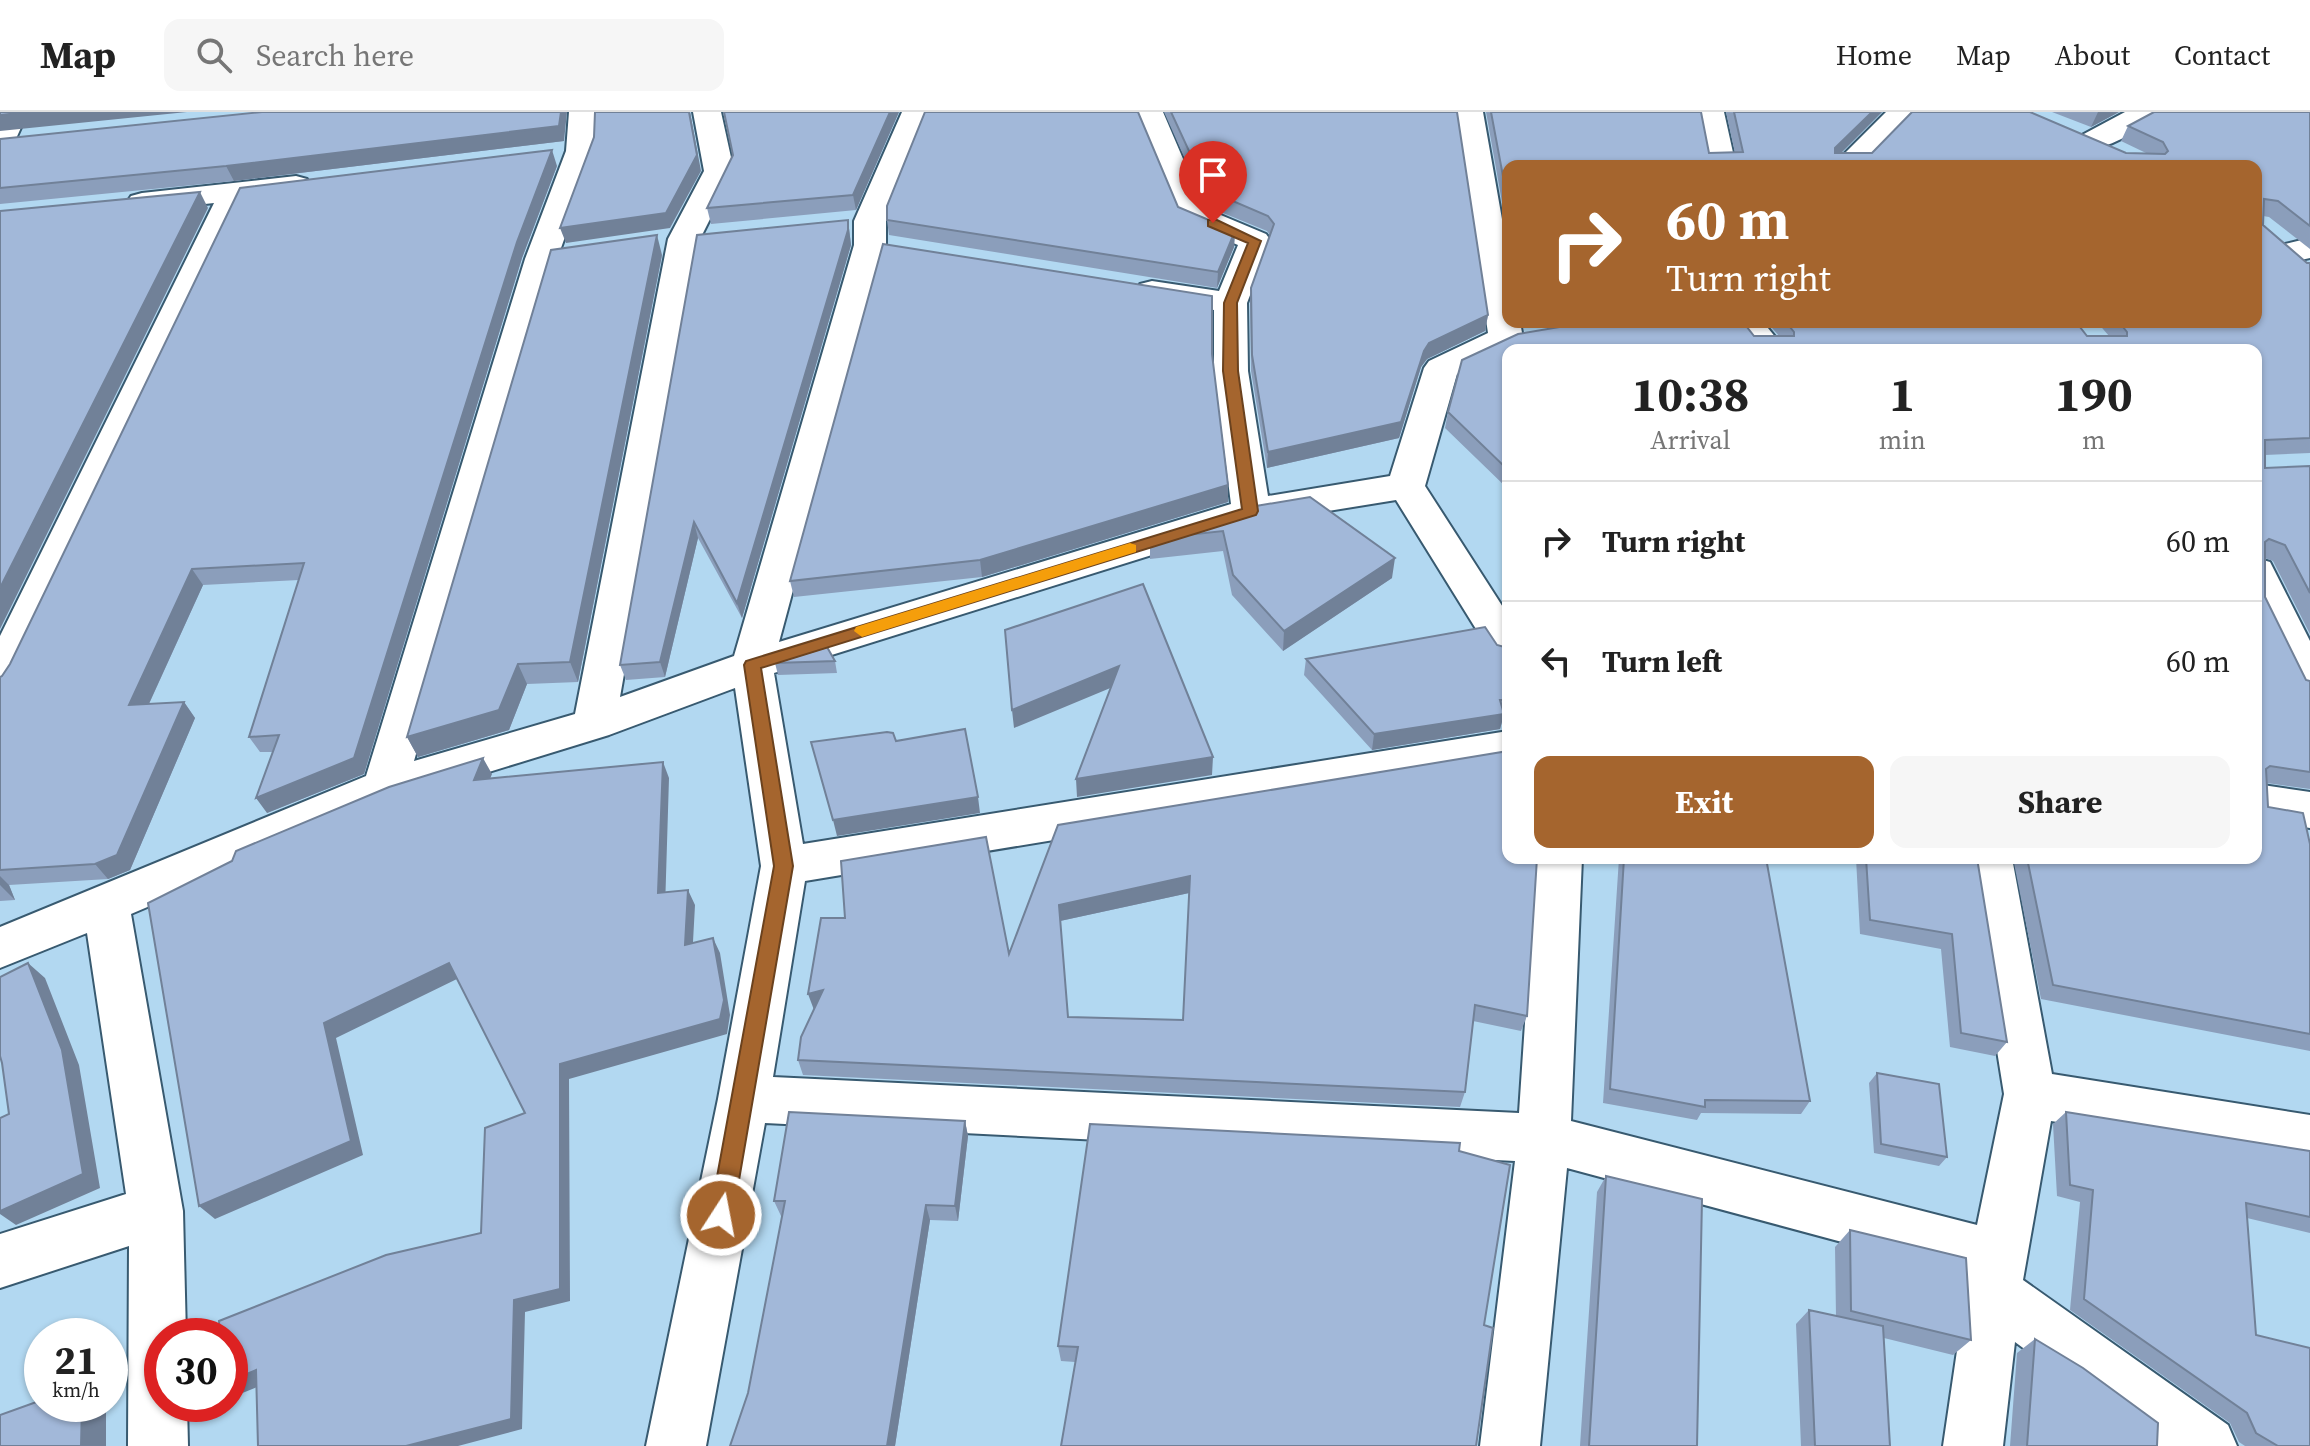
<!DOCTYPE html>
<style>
body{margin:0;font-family:"Source Serif 4",serif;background:#f6f6f6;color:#222;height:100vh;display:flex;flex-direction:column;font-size:30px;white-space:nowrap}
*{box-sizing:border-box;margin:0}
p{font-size:26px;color:#767676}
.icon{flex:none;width:44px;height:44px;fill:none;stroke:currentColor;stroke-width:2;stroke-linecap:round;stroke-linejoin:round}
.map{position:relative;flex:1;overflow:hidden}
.details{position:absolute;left:1502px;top:232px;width:760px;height:520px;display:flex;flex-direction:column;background:#fff;border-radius:16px;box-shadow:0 2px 6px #0004}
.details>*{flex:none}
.guide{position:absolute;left:1502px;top:48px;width:760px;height:168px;border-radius:16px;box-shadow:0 2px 6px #0004;background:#a5652e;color:#fff;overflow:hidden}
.speed{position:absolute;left:24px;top:1206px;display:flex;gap:16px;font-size:40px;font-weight:700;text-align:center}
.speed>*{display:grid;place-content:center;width:104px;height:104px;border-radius:50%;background:#fff;box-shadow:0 2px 6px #0004;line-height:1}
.speed small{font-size:20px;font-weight:400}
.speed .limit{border:12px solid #d22;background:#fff;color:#111}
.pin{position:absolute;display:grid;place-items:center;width:68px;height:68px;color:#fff;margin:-82px -34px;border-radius:50% 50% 50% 0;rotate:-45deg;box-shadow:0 0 8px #0007}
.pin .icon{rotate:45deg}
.me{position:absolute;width:88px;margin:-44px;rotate:11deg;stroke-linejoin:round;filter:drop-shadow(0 0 6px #0008)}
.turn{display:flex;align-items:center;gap:28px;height:168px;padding:0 32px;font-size:36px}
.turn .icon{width:104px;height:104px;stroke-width:2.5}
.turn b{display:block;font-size:56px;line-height:68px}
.eta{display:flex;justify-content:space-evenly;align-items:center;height:136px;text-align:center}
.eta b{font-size:48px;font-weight:700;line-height:56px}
.cta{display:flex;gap:16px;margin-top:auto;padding:16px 32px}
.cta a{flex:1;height:92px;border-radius:16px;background:#a5652e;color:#fff;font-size:32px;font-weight:700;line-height:92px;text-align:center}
.cta a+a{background:#f6f6f6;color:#222}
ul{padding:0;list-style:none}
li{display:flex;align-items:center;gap:24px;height:120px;padding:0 32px;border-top:2px solid #e0e0e0}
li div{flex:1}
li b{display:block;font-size:30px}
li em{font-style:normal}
header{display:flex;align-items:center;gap:48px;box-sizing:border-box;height:112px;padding:0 40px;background:#fff;border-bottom:2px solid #e0e0e0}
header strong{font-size:38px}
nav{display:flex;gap:44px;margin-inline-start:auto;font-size:28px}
.search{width:560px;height:72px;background:#f6f6f6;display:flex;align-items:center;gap:20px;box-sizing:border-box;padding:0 28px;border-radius:16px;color:#767676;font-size:30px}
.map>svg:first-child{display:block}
</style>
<header>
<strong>Map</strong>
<div class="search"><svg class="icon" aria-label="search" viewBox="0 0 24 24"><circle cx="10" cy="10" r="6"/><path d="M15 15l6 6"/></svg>Search here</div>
<nav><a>Home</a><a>Map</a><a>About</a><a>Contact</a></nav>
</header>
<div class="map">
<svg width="2310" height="1334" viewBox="0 0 2310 1334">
<rect width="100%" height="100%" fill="#b2d8f1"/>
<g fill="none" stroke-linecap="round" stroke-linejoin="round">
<defs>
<path id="street" d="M 0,0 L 28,0 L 10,40 L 0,43 Z
M 569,0 L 597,0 L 596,39 L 557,147 L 414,649 L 575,602 L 668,127 L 704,59 L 693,0 L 721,0 L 734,59 L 700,127 L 620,585 L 734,544 L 854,133 L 854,109 L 902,0 L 930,0 L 886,109 L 886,133 L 779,530 L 1231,392 L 1214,259 L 1214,198 L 1140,186 L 1136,179 L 1140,172 L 1152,169 L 1219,179 L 1238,133 L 1180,109 L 1135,0 L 1163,0 L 1204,96 L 1266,122 L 1271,129 L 1247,191 L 1248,259 L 1268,384 L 1390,364 L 1424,256 L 1429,249 L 1488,221 L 1455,0 L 1483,0 L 1508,141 L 1508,210 L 1520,210 L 1523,226 L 1518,233 L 1457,262 L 1425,374 L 1508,503 L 1508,551 L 1494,546 L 1396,388 L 1254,411 L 774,561 L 803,732 L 1508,619 L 1508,653 L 805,769 L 773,965 L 1519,1001 L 1536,746 L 1582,746 L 1571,1009 L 1977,1113 L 2004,982 L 1966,746 L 2012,746 L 2052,962 L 2310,1003 L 2310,1051 L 2051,1009 L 2023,1168 L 2228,1313 L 2237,1334 L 2157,1334 L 2015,1230 L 2003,1334 L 1943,1334 L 1968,1164 L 1567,1056 L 1540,1334 L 1480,1334 L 1515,1049 L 765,1011 L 706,1334 L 646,1334 L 718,987 L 761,754 L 735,576 L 609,623 L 398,688 L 131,802 L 183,1099 L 186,1224 L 162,1224 L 162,1292 L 187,1292 L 188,1334 L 128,1334 L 129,1134 L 0,1176 L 0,1122 L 126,1082 L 87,821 L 0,856 L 0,815 L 366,664 L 525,147 L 566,39 Z
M 1696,0 L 1724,0 L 1736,54 L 1706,54 Z
M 1886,0 L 1916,0 L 1864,54 L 1832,54 Z
M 2125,0 L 2161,0 L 2157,6 C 2135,18 2107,41 2082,35 L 2077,29 L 2082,23 Z
M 296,64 L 307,67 L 311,73 L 307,79 L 246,88 L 21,566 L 15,577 L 0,581 L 0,524 L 214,91 L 142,99 L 131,96 L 127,90 L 131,84 L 142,81 Z
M 2310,126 L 2310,146 L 2292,150 L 2281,147 L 2276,140 L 2281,133 Z
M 1728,210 L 1763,210 L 1786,238 L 1751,238 Z
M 2256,446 L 2270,450 L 2310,529 L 2310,586 L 2295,582 L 2256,501 Z
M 2256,672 L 2310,680 L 2310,716 L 2256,708 Z"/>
</defs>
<!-- street casing -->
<use href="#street" stroke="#385a70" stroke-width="4"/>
<!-- street -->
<use href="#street" fill="#fff" fill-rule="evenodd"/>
</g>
<!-- wall -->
<path fill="#8b9ebb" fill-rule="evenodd" d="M 723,0 L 899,0 L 856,98 L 711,112 L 707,96 L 733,43 Z
M 1164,0 L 1457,0 L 1488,203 L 1485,219 L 1427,247 L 1421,255 L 1399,326 L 1267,356 L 1251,259 L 1250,192 L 1251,176 L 1270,123 L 1267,119 L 1206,94 Z
M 1486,0 L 1701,0 L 1709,41 L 1735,41 L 1726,0 L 1882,0 L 1841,41 L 1872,41 L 1912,0 L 2030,0 L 2126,41 L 2146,41 L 2121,29 L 2128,14 L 2154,0 L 2310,0 L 2310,137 L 2269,105 L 2263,104 L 2263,113 L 2307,151 L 2310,151 L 2310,341 L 2265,343 L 2265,356 L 2310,354 L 2310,522 L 2273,449 L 2265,446 L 2265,485 L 2306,568 L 2310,569 L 2310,677 L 2267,671 L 2268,695 L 2303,701 L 2310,732 L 2310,939 L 2041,887 L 2013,746 L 2256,746 L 2256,238 L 1508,238 L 1508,377 L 1445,316 L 1448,300 L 1462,248 L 1518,222 L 1589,210 L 1743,210 L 1754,224 L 1779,224 L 1767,210 L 2076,210 L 2087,224 L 2109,224 L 2097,210 L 2256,210 L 2256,54 L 1508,54 L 1508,124 Z
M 2052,0 L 2119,0 L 2091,15 Z
M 0,27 L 564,29 L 234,69 L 0,92 Z
M 557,54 L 522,146 L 364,662 L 267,701 L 273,640 L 260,640 L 249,625 L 299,468 L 203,473 L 149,592 L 184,590 L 195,606 L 130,758 L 108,767 L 9,773 L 15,788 L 0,789 L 0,565 L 2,564 Z
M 1178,95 L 1235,119 L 1234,135 L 1217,176 L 889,123 L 887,108 Z
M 848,108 L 851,133 L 742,506 L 698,426 L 665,565 L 626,568 L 620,553 Z
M 662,143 L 578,570 L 527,572 L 509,618 L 418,645 L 407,625 Z
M 1212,242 L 1228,390 L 982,465 L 794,485 L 790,469 Z
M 1256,394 L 1392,466 L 1283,539 L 1232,483 L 1223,439 L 1150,447 L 1150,427 Z
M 1497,533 L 1508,536 L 1508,603 L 1504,603 L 1500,617 L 1372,638 L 1304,563 L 1306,547 Z
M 835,549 L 837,561 L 778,563 L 775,551 Z
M 1058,713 L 1527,904 L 1521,919 L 1473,909 L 1465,980 L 1460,995 L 803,963 L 798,948 L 1009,842 ZM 1189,781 L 1183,908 L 1068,905 L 1060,809 Z
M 1619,746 L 1766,746 L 1810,989 L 1801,1002 L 1701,1001 L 1697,1008 L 1603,991 Z
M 1856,746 L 1977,746 L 2007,930 L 1995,944 L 1950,935 L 1941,837 L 1860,822 Z
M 1877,961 L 1947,1045 L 1939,1054 L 1874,1041 L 1869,971 Z
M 2066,1000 L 2310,1039 L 2310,1121 L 2247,1106 L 2256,1223 L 2310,1334 L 2245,1334 L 2239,1330 L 2230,1311 L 2070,1198 L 2080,1090 L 2057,1084 L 2053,1012 Z
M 965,1009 L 968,1024 L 958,1109 L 930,1108 L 895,1334 L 730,1334 L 748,1281 L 782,1104 L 781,1104 L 774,1089 Z
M 1460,1031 L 1075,1250 L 1061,1249 L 1058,1234 Z
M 1606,1064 L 1697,1334 L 1580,1334 L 1597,1080 Z
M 1850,1118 L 1971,1228 L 1953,1243 L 1884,1226 L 1890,1334 L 1801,1334 L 1796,1212 L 1809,1198 L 1836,1204 L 1835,1135 Z
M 2035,1227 L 2157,1334 L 2010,1334 L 2017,1241 Z"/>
<!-- shaded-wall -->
<path fill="#718198" d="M 28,0 L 187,0 L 0,19 L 0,3 Z
M 561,0 L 567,0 L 564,29 L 234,69 L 226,54 Z
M 689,0 L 690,0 L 701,59 L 670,116 L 566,131 L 560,116 Z
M 890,0 L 899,0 L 856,98 L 853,83 Z
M 1872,0 L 1882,0 L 1830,52 L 1835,36 Z
M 2098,0 L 2119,0 L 2091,15 Z
M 552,38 L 557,54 L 522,146 L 364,662 L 267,701 L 256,686 L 517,130 Z
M 200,80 L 208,96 L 0,517 L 0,476 Z
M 848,108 L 851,133 L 742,506 L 737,491 Z
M 1235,119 L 1234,135 L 1217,176 L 1218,160 Z
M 657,123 L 662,143 L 578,570 L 570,550 Z
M 1488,203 L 1485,219 L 1427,247 L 1421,255 L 1399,326 L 1267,356 L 1268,340 L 1424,239 L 1429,231 Z
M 1228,373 L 1228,390 L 982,465 L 980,448 Z
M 694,410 L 698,426 L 665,565 L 660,550 Z
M 1395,446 L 1392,466 L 1283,539 L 1284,519 Z
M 192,457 L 203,473 L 141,609 L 129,593 Z
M 518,552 L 527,572 L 509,618 L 418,645 L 407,625 Z
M 1119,554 L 1120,572 L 1014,616 L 1012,598 Z
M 184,590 L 195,606 L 130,758 L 108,767 L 95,752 Z
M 1504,602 L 1500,617 L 1372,638 L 1374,622 Z
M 1213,645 L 1212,663 L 1077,685 L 1076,667 Z
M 483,646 L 492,662 L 483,684 L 474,668 Z
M 663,650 L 669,666 L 665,797 L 658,781 Z
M 978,685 L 980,701 L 837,724 L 833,708 Z
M 0,764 L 9,773 L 15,788 L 0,773 Z
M 1190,764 L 1189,781 L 1060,809 L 1059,793 Z
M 688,778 L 695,793 L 692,848 L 685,833 Z
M 713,826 L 720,841 L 730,903 L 727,922 L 569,967 L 570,1189 L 525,1200 L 522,1317 L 458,1334 L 406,1334 L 514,1188 L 560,952 Z
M 28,851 L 45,866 L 79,953 L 100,1076 L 16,1113 L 0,1102 L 0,1099 Z
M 449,851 L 459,866 L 336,926 L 363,1043 L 215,1107 L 199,1094 L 324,911 Z
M 823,878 L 814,898 L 808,882 Z
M 965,1009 L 968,1024 L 958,1109 L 955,1094 Z
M 926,1093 L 930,1108 L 895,1334 L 887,1334 Z
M 256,1258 L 272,1269 L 240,1282 L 230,1275 L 230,1269 Z
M 82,1292 L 106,1292 L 106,1334 L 81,1334 Z"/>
<!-- building -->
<path fill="#a2b8d9" stroke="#718198" stroke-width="2" fill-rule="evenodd" d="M 0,0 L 28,0 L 0,3 Z
M 262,0 L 561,0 L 559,14 L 226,54 L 0,76 L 0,27 Z
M 595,0 L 689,0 L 697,43 L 666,101 L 560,116 L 594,25 Z
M 724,0 L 890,0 L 853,83 L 707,96 L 733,43 Z
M 925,0 L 1138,0 L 1178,95 L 1235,119 L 1218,160 L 887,108 L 887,94 Z
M 1171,0 L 1457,0 L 1488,203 L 1429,231 L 1424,239 L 1401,310 L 1268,340 L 1252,243 L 1251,176 L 1274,112 L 1268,104 L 1207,78 Z
M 1491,0 L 1701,0 L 1709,41 L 1743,40 L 1734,0 L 1872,0 L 1835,36 L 1835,41 L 1872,41 L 1912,0 L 2030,0 L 2126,41 L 2165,42 L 2168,39 L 2163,30 L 2128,14 L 2154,0 L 2310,0 L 2310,114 L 2278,89 L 2264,87 L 2263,113 L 2307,151 L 2310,151 L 2310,326 L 2265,328 L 2265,356 L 2310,354 L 2310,481 L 2285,433 L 2269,427 L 2265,430 L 2265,485 L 2306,568 L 2310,569 L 2310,660 L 2270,654 L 2266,657 L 2268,695 L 2303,701 L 2310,732 L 2310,922 L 2053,873 L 2027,746 L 2256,746 L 2256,238 L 1508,238 L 1508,358 L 1448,300 L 1462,248 L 1518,222 L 1589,210 L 1743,210 L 1754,224 L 1794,224 L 1794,220 L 1786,210 L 2076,210 L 2087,224 L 2127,224 L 2127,220 L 2119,210 L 2256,210 L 2256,54 L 1508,54 L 1508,91 Z
M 552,38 L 517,130 L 354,646 L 256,686 L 279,623 L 249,625 L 304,451 L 192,457 L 129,593 L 184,590 L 117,743 L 95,752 L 0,758 L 0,565 L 2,564 L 10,552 L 240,76 Z
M 200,80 L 0,476 L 0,99 Z
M 848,108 L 848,118 L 737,491 L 694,410 L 660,550 L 620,553 L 697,123 Z
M 657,123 L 570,550 L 518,552 L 499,598 L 407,625 L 551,138 Z
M 883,132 L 1212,184 L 1212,242 L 1228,373 L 980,448 L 790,469 Z
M 1310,385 L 1395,446 L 1284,519 L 1233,463 L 1223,419 L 1150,427 L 1256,394 Z
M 1143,472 L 1213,645 L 1076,667 L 1119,554 L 1012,598 L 1005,518 Z
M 1485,515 L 1497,533 L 1508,536 L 1508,588 L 1500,588 L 1504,602 L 1374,622 L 1306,547 Z
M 827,535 L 835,549 L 775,551 Z
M 965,617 L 978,685 L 833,708 L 811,630 L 887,620 L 893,621 L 896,629 Z
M 1508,639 L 1508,746 L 1537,746 L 1527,904 L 1475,893 L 1465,980 L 798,948 L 801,925 L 823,878 L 808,882 L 821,806 L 845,806 L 841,749 L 986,725 L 1009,842 L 1058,713 ZM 1190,764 L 1183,908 L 1068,905 L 1059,793 Z
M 483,646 L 474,668 L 663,650 L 658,781 L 688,778 L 685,833 L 713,826 L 724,888 L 720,907 L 560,952 L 560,1177 L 514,1188 L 511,1307 L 406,1334 L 258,1334 L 256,1258 L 230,1269 L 230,1224 L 220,1224 L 219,1209 L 386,1143 L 481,1121 L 485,1016 L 525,1001 L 449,851 L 324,911 L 351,1029 L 199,1094 L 148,791 L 232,749 L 236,739 L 389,675 Z
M 1624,746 L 1766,746 L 1810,989 L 1705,988 L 1705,995 L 1610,977 Z
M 1866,746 L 1977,746 L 2007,930 L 1961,921 L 1952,822 L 1870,808 Z
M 28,851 L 62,938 L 83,1062 L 0,1099 L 0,1006 L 9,1002 L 2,951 L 0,944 L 0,865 Z
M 1877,961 L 1939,972 L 1947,1045 L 1881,1032 Z
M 789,1000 L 965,1009 L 955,1094 L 926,1093 L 887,1334 L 730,1334 L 748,1281 L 785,1089 L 774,1089 Z
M 2066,1000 L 2310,1039 L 2310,1105 L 2246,1091 L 2256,1223 L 2310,1236 L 2310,1334 L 2278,1334 L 2256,1321 L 2247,1301 L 2084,1187 L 2093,1078 L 2070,1073 Z
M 1090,1012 L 1460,1031 L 1459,1039 L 1510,1053 L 1484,1213 L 1493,1216 L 1476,1334 L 1061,1334 L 1078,1235 L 1058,1234 Z
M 1606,1064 L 1702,1087 L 1697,1334 L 1589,1334 Z
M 1850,1118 L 1966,1146 L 1971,1228 L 1851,1199 Z
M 1809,1198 L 1883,1214 L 1890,1334 L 1815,1334 Z
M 2035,1227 L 2083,1256 L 2158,1311 L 2157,1334 L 2027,1334 Z
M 42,1288 L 42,1292 L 82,1292 L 81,1334 L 0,1334 L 0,1303 Z"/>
<!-- route -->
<path fill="#a5652e" stroke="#6b421e" stroke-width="2" d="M 1208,108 L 1217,108 L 1261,129 L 1237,191 L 1238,259 L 1258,399 L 1256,403 L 761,556 L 793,754 L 733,1103 L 729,1110 L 721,1113 L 713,1110 L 710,1103 L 774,754 L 744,553 L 746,549 L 1242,397 L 1223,259 L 1224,191 L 1248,131 L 1208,114 Z"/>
<!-- slow -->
<path fill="#f59e0b" d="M 1130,431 L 1136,433 L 1136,440 L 862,525 L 854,519 L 856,515 Z"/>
</svg>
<div class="speed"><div>21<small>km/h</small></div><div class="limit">30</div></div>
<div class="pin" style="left:1213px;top:111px;background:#d93025"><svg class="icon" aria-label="arrive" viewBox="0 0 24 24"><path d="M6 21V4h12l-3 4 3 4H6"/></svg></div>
<svg class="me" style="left:721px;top:1103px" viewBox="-20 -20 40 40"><circle r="17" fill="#a5652e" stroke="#fff" stroke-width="3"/><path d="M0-11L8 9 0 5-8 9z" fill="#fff"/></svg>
<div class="guide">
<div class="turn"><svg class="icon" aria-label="right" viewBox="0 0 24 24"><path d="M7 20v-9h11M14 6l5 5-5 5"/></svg><div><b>60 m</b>Turn right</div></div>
</div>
<section class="details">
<div class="eta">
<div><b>10:38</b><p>Arrival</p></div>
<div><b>1</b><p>min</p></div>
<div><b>190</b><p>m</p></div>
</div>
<ul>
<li><svg class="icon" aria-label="right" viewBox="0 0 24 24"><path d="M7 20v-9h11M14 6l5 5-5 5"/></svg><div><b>Turn right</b></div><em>60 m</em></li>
<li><svg class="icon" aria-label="left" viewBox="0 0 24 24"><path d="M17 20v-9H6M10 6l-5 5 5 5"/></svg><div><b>Turn left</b></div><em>60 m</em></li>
</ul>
<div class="cta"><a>Exit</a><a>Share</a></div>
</section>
</div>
